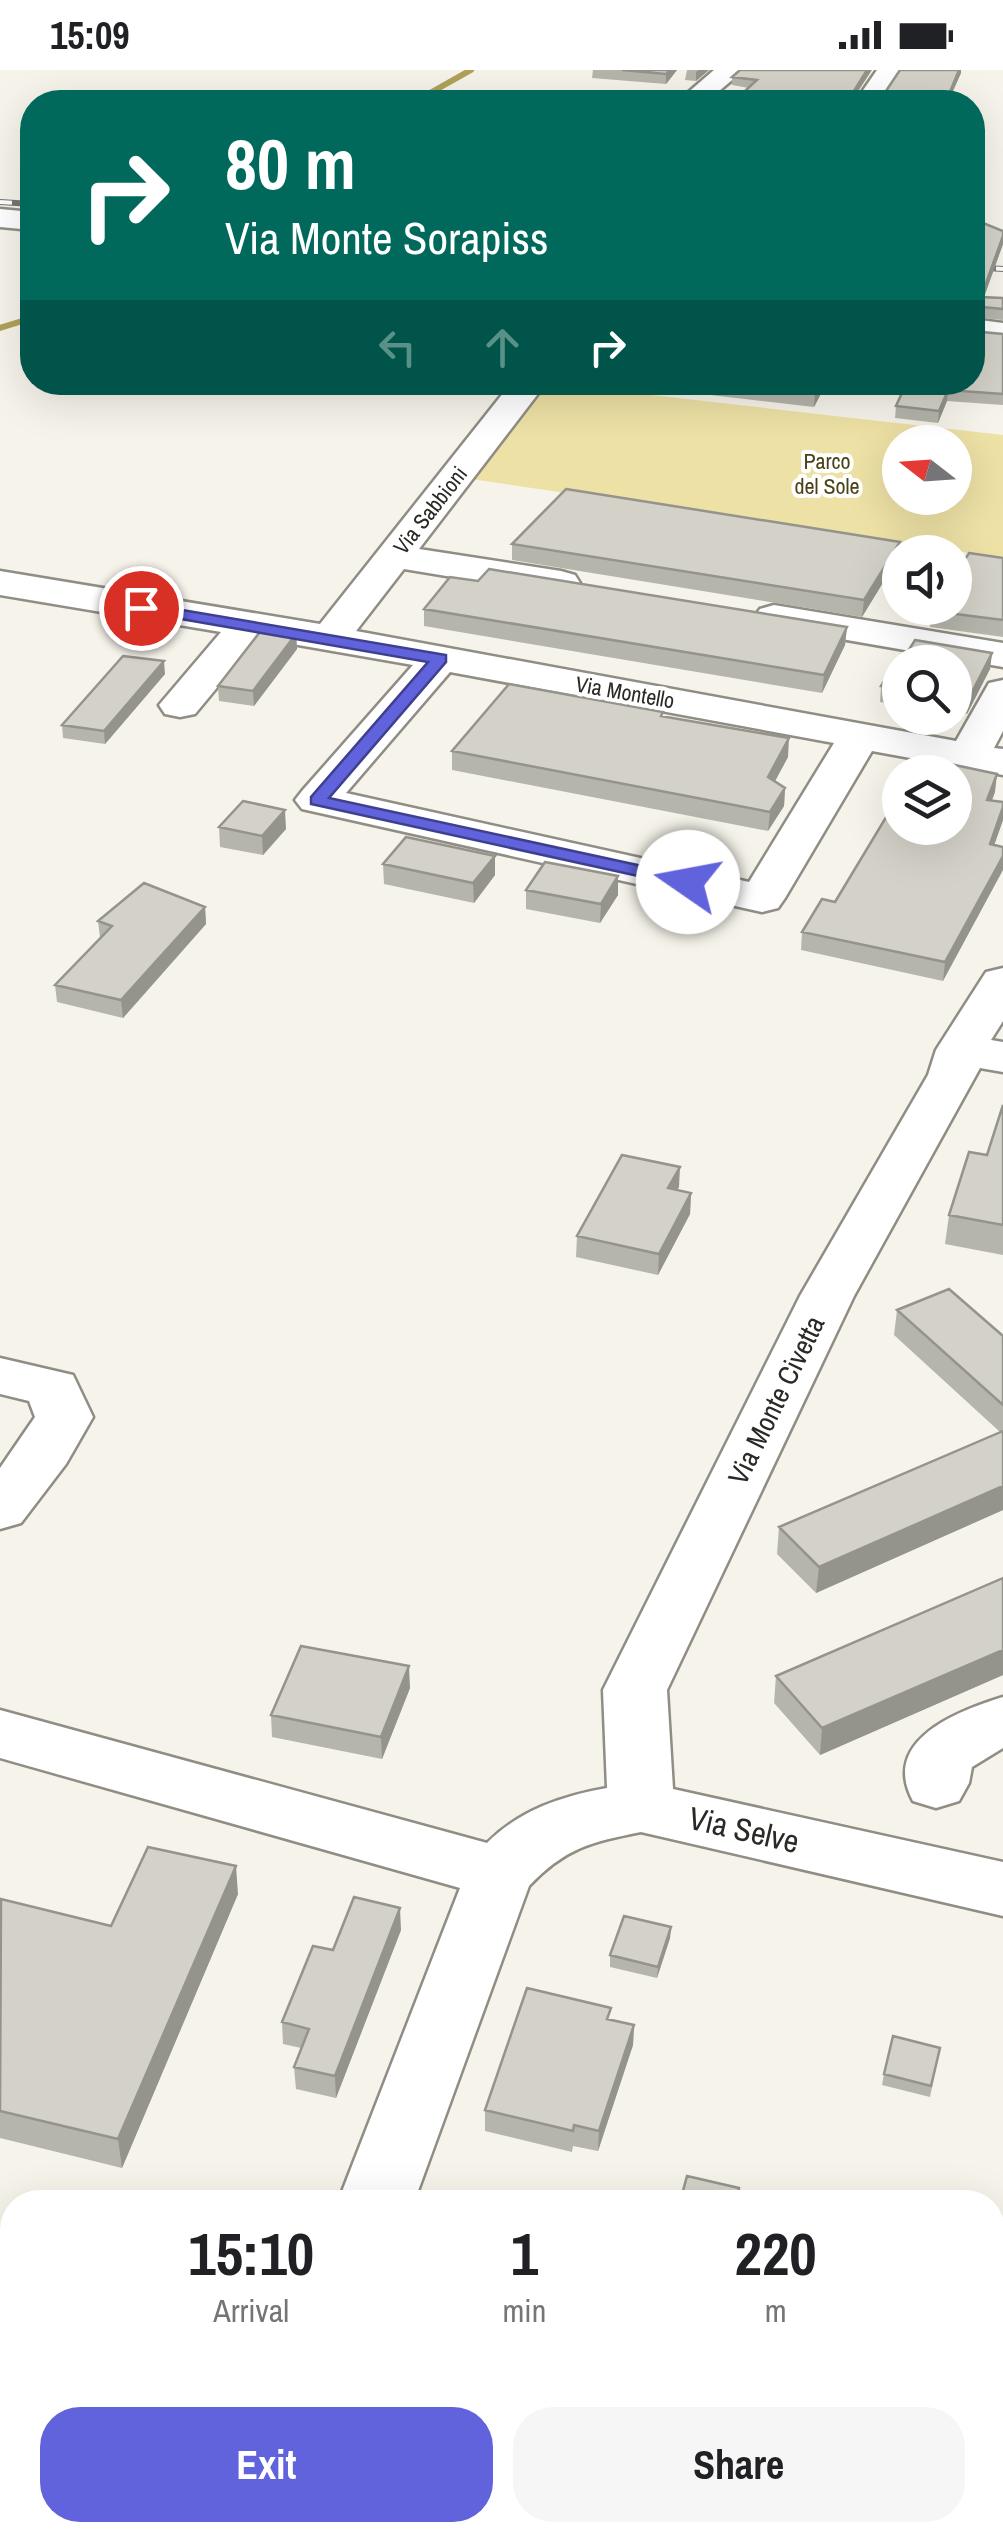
<!DOCTYPE html>
<style>
body{margin:0;font-family:"Archivo Narrow",sans-serif;background:#f6f6f6;color:#202124;height:100vh;display:flex;flex-direction:column;font-size:38px;white-space:nowrap}
*{box-sizing:border-box;margin:0}
p{font-size:32px;color:#757577}
.icon{flex:none;width:55px;height:55px;fill:none;stroke:currentColor;stroke-width:2;stroke-linecap:round;stroke-linejoin:round}
.map{position:relative;flex:1;overflow:hidden}
.side{position:absolute;left:0px;top:2120px;width:1005px;height:352px;display:flex;flex-direction:column;background:#fff;border-radius:40px 40px 0 0;box-shadow:0 10px 40px #0002}
.side>*{flex:none}
.guide{position:absolute;left:20px;top:20px;width:965px;height:305px;border-radius:40px;box-shadow:0 10px 40px #0002;background:#00695c;color:#fff;overflow:hidden}
.needle{width:65px;rotate:287deg}
.buttons{position:absolute;left:882px;top:355px;display:grid;gap:20px}
.buttons a{display:grid;place-items:center;width:90px;height:90px;border-radius:50%;background:#fff;box-shadow:0 10px 40px #0002;font-size:50px}
.pin{position:absolute;display:grid;place-items:center;width:85px;height:85px;color:#fff;margin:-42px;border:5px solid #fff;border-radius:50%;box-shadow:0 2px 10px #0007}
.me{position:absolute;width:110px;margin:-55px;rotate:282deg;stroke-linejoin:round;filter:drop-shadow(0 0 8px #0008)}
.turn{display:flex;align-items:center;gap:35px;height:210px;padding:0 40px;font-size:45px}
.turn .icon{width:130px;height:130px;stroke-width:2.5}
.turn b{display:block;font-size:70px;line-height:85px}
.lanes{display:flex;align-items:center;height:95px;padding:0 40px;background:#0003;justify-content:center;gap:50px;direction:ltr}
.lanes .off{opacity:.35}
.eta{display:flex;justify-content:space-evenly;align-items:center;height:170px;text-align:center}
.eta b{font-size:60px;font-weight:700;line-height:70px}
.cta{display:flex;gap:20px;margin-top:auto;padding:20px 40px}
.cta a{flex:1;height:115px;border-radius:40px;background:#6063db;color:#fff;font-size:40px;font-weight:700;line-height:115px;text-align:center}
.cta a+a{background:#f6f6f6;color:#202124}
.status{display:flex;justify-content:space-between;align-items:center;height:70px;padding:0 50px;background:#fff;direction:ltr}
.status svg{height:28px;fill:currentColor}
.map>svg:first-child{display:block}
</style>
<div class="status"><b>15:09</b><svg viewBox="0 0 49 12"><path d="M0 12V9h3v3zM5 12V6h3v6zM10 12V3h3v9zM15 12V0h3v12zM26 1h20v11H26zM47 4h2v5h-2z"/></svg></div>
<div class="map">
<svg width="1003" height="2471" viewBox="0 0 1003 2471">
<rect width="100%" height="100%" fill="#f6f4ea"/>
<!-- green -->
<path fill="#ede1a5" fill-rule="evenodd" d="M 512,313 L 545,313 L 1003,365 L 1003,488 L 444,405 ZM 900,372 L 955,372 L 955,428 L 900,428 Z"/>
<g fill="none" stroke-linecap="round" stroke-linejoin="round">
<!-- stream -->
<path stroke="#b1a159" stroke-width="6" d="M 414,32 L 471,0
M 0,258 L 32,248"/>
<defs>
<path id="minor" d="M 714,0 L 744,0 L 706,32 L 677,32 Z
M 877,0 L 904,0 L 881,32 L 855,32 Z
M 0,139 L 32,142 L 32,160 L 0,157 Z
M 972,249 L 1003,253 L 1003,273 L 972,269 Z
M 512,312 L 547,312 L 419,479 L 561,501 L 575,505 L 580,513 L 575,521 L 561,525 L 404,499 L 356,561 L 956,671 L 989,613 L 1003,610 L 1003,661 L 994,678 L 1003,679 L 1003,705 L 872,681 L 785,828 L 778,838 L 762,842 L 302,739 L 295,730 L 302,721 L 413,595 L 258,568 L 195,644 L 180,647 L 165,644 L 159,635 L 221,562 L 0,525 L 0,501 L 320,554 ZM 450,602 L 834,673 L 749,812 L 346,723 Z
M 774,535 L 1003,573 L 1003,597 L 760,555 L 754,547 L 760,539 Z
M 1003,898 L 1003,951 L 991,970 L 1003,972 L 1003,1002 L 980,998 L 854,1226 L 667,1620 L 673,1719 L 1003,1792 L 1003,1846 L 641,1762 C 591,1772 565,1778 529,1816 L 414,2132 L 338,2132 L 460,1818 L 0,1688 L 0,1640 L 487,1773 C 520,1740 562,1726 607,1718 L 603,1620 L 800,1226 L 928,1005 L 936,980 L 986,902 Z
M 0,1288 L 73,1305 L 93,1347 L 66,1394 L 21,1453 L 0,1459 L 0,1398 L 35,1347 L 29,1331 L 0,1324 Z
M 1003,1627 L 1003,1678 L 972,1697 L 969,1713 L 959,1731 L 936,1738 L 913,1731 C 880,1670 958,1641 1003,1627 Z
M 992,2288 L 1003,2290 L 1003,2364 L 992,2361 Z
M 209,2460 L 293,2460 L 288,2471 L 204,2471 Z"/>
</defs>
<!-- minor casing -->
<use href="#minor" stroke="#8f8d84" stroke-width="5"/>
<!-- minor -->
<use href="#minor" fill="#fff" fill-rule="evenodd"/>
<defs>
<path id="rail" d="M 0,132 L 32,134
M 972,197 L 1003,199"/>
</defs>
<!-- rail casing -->
<use href="#rail" stroke="#77756f" stroke-width="6"/>
<!-- rail -->
<use href="#rail" stroke="#fff" stroke-width="4" stroke-dasharray="12" stroke-linecap="butt"/>
</g>
<!-- wall -->
<path fill="#b6b5ac" d="M 593,0 L 677,0 L 666,14 L 592,8 Z
M 687,0 L 709,0 L 696,11 L 685,10 Z
M 961,3 L 948,32 L 733,32 L 749,18 L 732,15 L 732,7 L 882,27 Z
M 1003,161 L 1003,174 L 984,227 L 1003,228 L 1003,250 L 972,247 L 972,176 Z
M 1003,264 L 1003,335 L 947,331 L 938,353 L 895,348 L 896,336 Z
M 599,312 L 827,312 L 814,337 Z
M 900,472 L 898,488 L 862,547 L 512,490 L 512,474 Z
M 1003,488 L 1003,567 L 930,557 L 932,541 Z
M 478,511 L 847,557 L 845,575 L 822,623 L 424,556 L 424,539 Z
M 296,564 L 297,579 L 254,636 L 219,631 L 218,616 Z
M 915,570 L 992,583 L 990,599 L 967,644 L 955,643 L 955,592 L 900,592 L 900,635 L 880,632 L 881,616 L 901,585 L 905,586 Z
M 165,604 L 105,674 L 63,668 L 62,655 Z
M 663,646 L 788,687 L 775,711 L 785,718 L 784,736 L 768,761 L 452,700 L 452,681 Z
M 995,722 L 992,730 L 1003,732 L 1003,750 L 943,911 L 801,880 L 802,862 L 835,832 Z
M 219,757 L 286,759 L 263,785 L 220,777 Z
M 495,786 L 495,805 L 474,833 L 384,814 L 383,794 Z
M 526,820 L 618,825 L 600,853 L 526,839 Z
M 205,837 L 206,854 L 123,948 L 57,932 L 55,915 L 100,868 L 98,851 Z
M 1003,1035 L 1003,1185 L 945,1174 L 949,1145 L 987,1085 Z
M 679,1117 L 677,1120 L 691,1123 L 690,1144 L 658,1205 L 576,1187 L 577,1166 Z
M 897,1240 L 1003,1266 L 1003,1440 L 816,1523 L 777,1484 L 779,1457 L 1000,1362 L 894,1265 Z
M 1003,1508 L 1003,1605 L 820,1685 L 774,1633 L 776,1606 Z
M 410,1618 L 382,1689 L 272,1667 L 271,1645 Z
M 238,1824 L 122,2098 L 0,2068 L 0,1831 L 111,1856 Z
M 671,1857 L 670,1868 L 657,1908 L 610,1897 L 610,1885 Z
M 401,1860 L 336,2028 L 296,2019 L 294,1997 L 301,1978 L 283,1974 L 282,1952 L 333,1880 Z
M 610,1950 L 634,1955 L 633,1975 L 598,2081 L 573,2076 L 572,2082 L 485,2061 L 485,2040 Z
M 938,1989 L 930,2027 L 882,2015 L 884,2004 Z
M 17,2460 L 154,2460 L 149,2471 L 42,2471 L 18,2463 Z
M 537,2460 L 588,2460 L 585,2471 L 578,2471 Z"/>
<!-- shaded-wall -->
<path fill="#94938c" d="M 670,0 L 677,0 L 666,14 L 666,4 Z
M 699,0 L 709,0 L 696,11 L 696,2 Z
M 867,0 L 872,0 L 851,32 L 852,24 Z
M 959,0 L 961,0 L 961,3 L 948,32 L 946,32 Z
M 1003,166 L 1003,174 L 980,238 L 981,227 Z
M 820,312 L 827,312 L 814,337 L 815,322 Z
M 948,320 L 947,331 L 938,353 L 939,341 Z
M 900,472 L 898,488 L 862,547 L 864,530 Z
M 847,557 L 845,575 L 822,623 L 824,605 Z
M 296,564 L 297,579 L 254,636 L 253,621 Z
M 992,583 L 990,599 L 967,644 L 969,628 Z
M 164,591 L 165,604 L 105,674 L 104,661 Z
M 789,668 L 788,687 L 767,726 L 768,707 Z
M 997,704 L 995,722 L 985,748 L 987,730 Z
M 785,718 L 784,736 L 768,761 L 770,742 Z
M 1003,737 L 1003,750 L 988,793 L 990,774 Z
M 285,740 L 286,759 L 263,785 L 262,766 Z
M 495,786 L 495,805 L 474,833 L 473,813 Z
M 1003,786 L 1003,800 L 943,911 L 945,892 Z
M 618,806 L 618,825 L 600,853 L 601,834 Z
M 205,837 L 206,854 L 123,948 L 121,930 Z
M 680,1097 L 679,1117 L 667,1139 L 668,1118 Z
M 691,1123 L 690,1144 L 658,1205 L 659,1184 Z
M 1003,1416 L 1003,1440 L 816,1523 L 819,1497 Z
M 1003,1580 L 1003,1605 L 820,1685 L 822,1658 Z
M 409,1596 L 410,1618 L 382,1689 L 381,1667 Z
M 236,1796 L 238,1824 L 122,2098 L 118,2069 Z
M 400,1838 L 401,1860 L 336,2028 L 335,2006 Z
M 671,1857 L 670,1868 L 657,1908 L 658,1897 Z
M 634,1955 L 633,1975 L 598,2081 L 599,2061 Z
M 138,2460 L 154,2460 L 149,2471 L 132,2471 Z"/>
<!-- building -->
<path fill="#d4d2c8" stroke="#94938c" stroke-width="2.5" d="M 622,0 L 670,0 L 666,4 Z
M 740,0 L 867,0 L 852,24 L 882,27 L 900,0 L 959,0 L 947,29 L 935,28 L 932,32 L 733,32 L 757,10 L 732,7 Z
M 983,153 L 1003,161 L 1003,166 L 981,227 L 1003,228 L 1003,239 L 972,236 L 972,176 Z
M 972,261 L 1003,264 L 1003,324 L 948,320 L 939,341 L 896,336 L 907,312 L 972,312 Z
M 732,312 L 820,312 L 815,322 Z
M 566,419 L 900,472 L 864,530 L 512,474 Z
M 969,483 L 1003,488 L 1003,550 L 932,541 L 934,538 L 955,538 L 955,505 Z
M 489,499 L 847,557 L 824,605 L 424,539 L 450,507 L 478,511 Z
M 263,558 L 296,564 L 253,621 L 218,616 Z
M 915,570 L 992,583 L 969,628 L 955,626 L 955,592 L 900,592 L 900,619 L 881,616 L 901,585 L 905,586 Z
M 123,586 L 164,591 L 104,661 L 62,655 Z
M 509,614 L 663,642 L 661,646 L 789,668 L 768,707 L 785,718 L 770,742 L 452,681 Z
M 922,688 L 997,704 L 987,730 L 1003,732 L 1003,737 L 990,774 L 1003,777 L 1003,786 L 945,892 L 802,862 L 822,829 L 835,832 L 900,724 L 900,758 L 955,758 L 955,702 L 913,702 Z
M 243,731 L 285,740 L 262,766 L 219,757 Z
M 406,767 L 495,786 L 473,813 L 383,794 Z
M 545,792 L 618,806 L 601,834 L 526,820 Z
M 144,813 L 205,837 L 121,930 L 55,915 L 112,856 L 98,851 Z
M 1003,1035 L 1003,1155 L 949,1145 L 969,1082 L 987,1085 Z
M 622,1085 L 680,1097 L 668,1118 L 691,1123 L 659,1184 L 577,1166 Z
M 949,1219 L 1003,1266 L 1003,1335 L 897,1240 Z
M 1003,1361 L 1003,1416 L 819,1497 L 779,1457 Z
M 1003,1508 L 1003,1580 L 822,1658 L 776,1606 Z
M 301,1576 L 409,1596 L 381,1667 L 271,1645 Z
M 148,1777 L 236,1796 L 118,2069 L 0,2041 L 1,1829 L 111,1856 Z
M 354,1827 L 400,1838 L 335,2006 L 294,1997 L 309,1959 L 282,1952 L 313,1876 L 333,1880 Z
M 624,1846 L 671,1857 L 658,1897 L 610,1885 Z
M 527,1918 L 611,1938 L 607,1949 L 634,1955 L 599,2061 L 574,2055 L 573,2061 L 485,2040 Z
M 893,1966 L 940,1978 L 931,2016 L 884,2004 Z
M 687,2106 L 739,2118 L 736,2132 L 680,2132 Z
M 992,2424 L 1003,2426 L 1003,2471 L 745,2471 L 734,2468 L 736,2460 L 992,2460 Z
M 57,2460 L 138,2460 L 132,2471 L 51,2471 Z"/>
<!-- route -->
<path fill="#6063db" stroke="#3e408e" stroke-width="2.5" d="M 141,533 L 446,585 L 446,592 L 329,728 L 688,806 L 698,812 L 688,817 L 311,734 L 311,727 L 428,592 L 135,541 L 133,538 Z"/>
<g text-anchor="middle" stroke-width="8" stroke-linejoin="round" paint-order="stroke">
<!-- far-park labels -->
<g font-size="22" fill="#4b4217" stroke="#fff">
<text x="827" y="399">Parco<tspan x="827" dy="25">del Sole</tspan></text>
</g>
<!-- far-street labels -->
<g font-size="22" fill="#2a2925" stroke="#fff">
<text transform="translate(430 440) rotate(-52)" y="8">Via Sabbioni</text>
<text transform="translate(625 622) rotate(10)" y="8">Via Montello</text>
</g>
<!-- street labels -->
<g font-size="28" fill="#2a2925" stroke="#fff">
<text transform="translate(776 1330) rotate(-64)" y="10">Via Monte Civetta</text>
</g>
<!-- near-street labels -->
<g font-size="32" fill="#2a2925" stroke="#fff">
<text transform="translate(744 1760) rotate(13)" y="11">Via Selve</text>
</g>
</g>
</svg>
<div class="buttons">
<a><svg class="needle" viewBox="-14 -14 28 28"><path d="M0-13l5 13h-10z" fill="#e53935"/><path d="M0 13l5-13h-10z" fill="#757577"/></svg></a>
<a><svg class="icon" aria-label="sound" viewBox="0 0 24 24"><path d="M4 9h4l5-4v14l-5-4H4zM17 9q2 3 0 6"/></svg></a>
<a><svg class="icon" aria-label="search" viewBox="0 0 24 24"><circle cx="10" cy="10" r="6"/><path d="M15 15l6 6"/></svg></a>
<a><svg class="icon" aria-label="layers" viewBox="0 0 24 24"><path d="M12 4l9 5-9 5-9-5zM3 14l9 5 9-5"/></svg></a>
</div>
<div class="pin" style="left:141px;top:538px;background:#d93025"><svg class="icon" aria-label="arrive" viewBox="0 0 24 24"><path d="M6 21V4h12l-3 4 3 4H6"/></svg></div>
<svg class="me" style="left:688px;top:812px" viewBox="-20 -20 40 40"><circle r="19" fill="#fff"/><path d="M0-13L10 11 0 6-10 11z" fill="#6063db"/></svg>
<div class="guide">
<div class="turn"><svg class="icon" aria-label="right" viewBox="0 0 24 24"><path d="M7 20v-9h11M14 6l5 5-5 5"/></svg><div><b>80 m</b>Via Monte Sorapiss</div></div>
<div class="lanes"><svg class="icon off" aria-label="left" viewBox="0 0 24 24"><path d="M17 20v-9H6M10 6l-5 5 5 5"/></svg><svg class="icon off" aria-label="ahead" viewBox="0 0 24 24"><path d="M12 20V5M6 11l6-6 6 6"/></svg><svg class="icon" aria-label="right" viewBox="0 0 24 24"><path d="M7 20v-9h11M14 6l5 5-5 5"/></svg></div>
</div>
<section class="side">
<div class="eta">
<div><b>15:10</b><p>Arrival</p></div>
<div><b>1</b><p>min</p></div>
<div><b>220</b><p>m</p></div>
</div>
<div class="cta"><a>Exit</a><a>Share</a></div>
</section>
</div>
